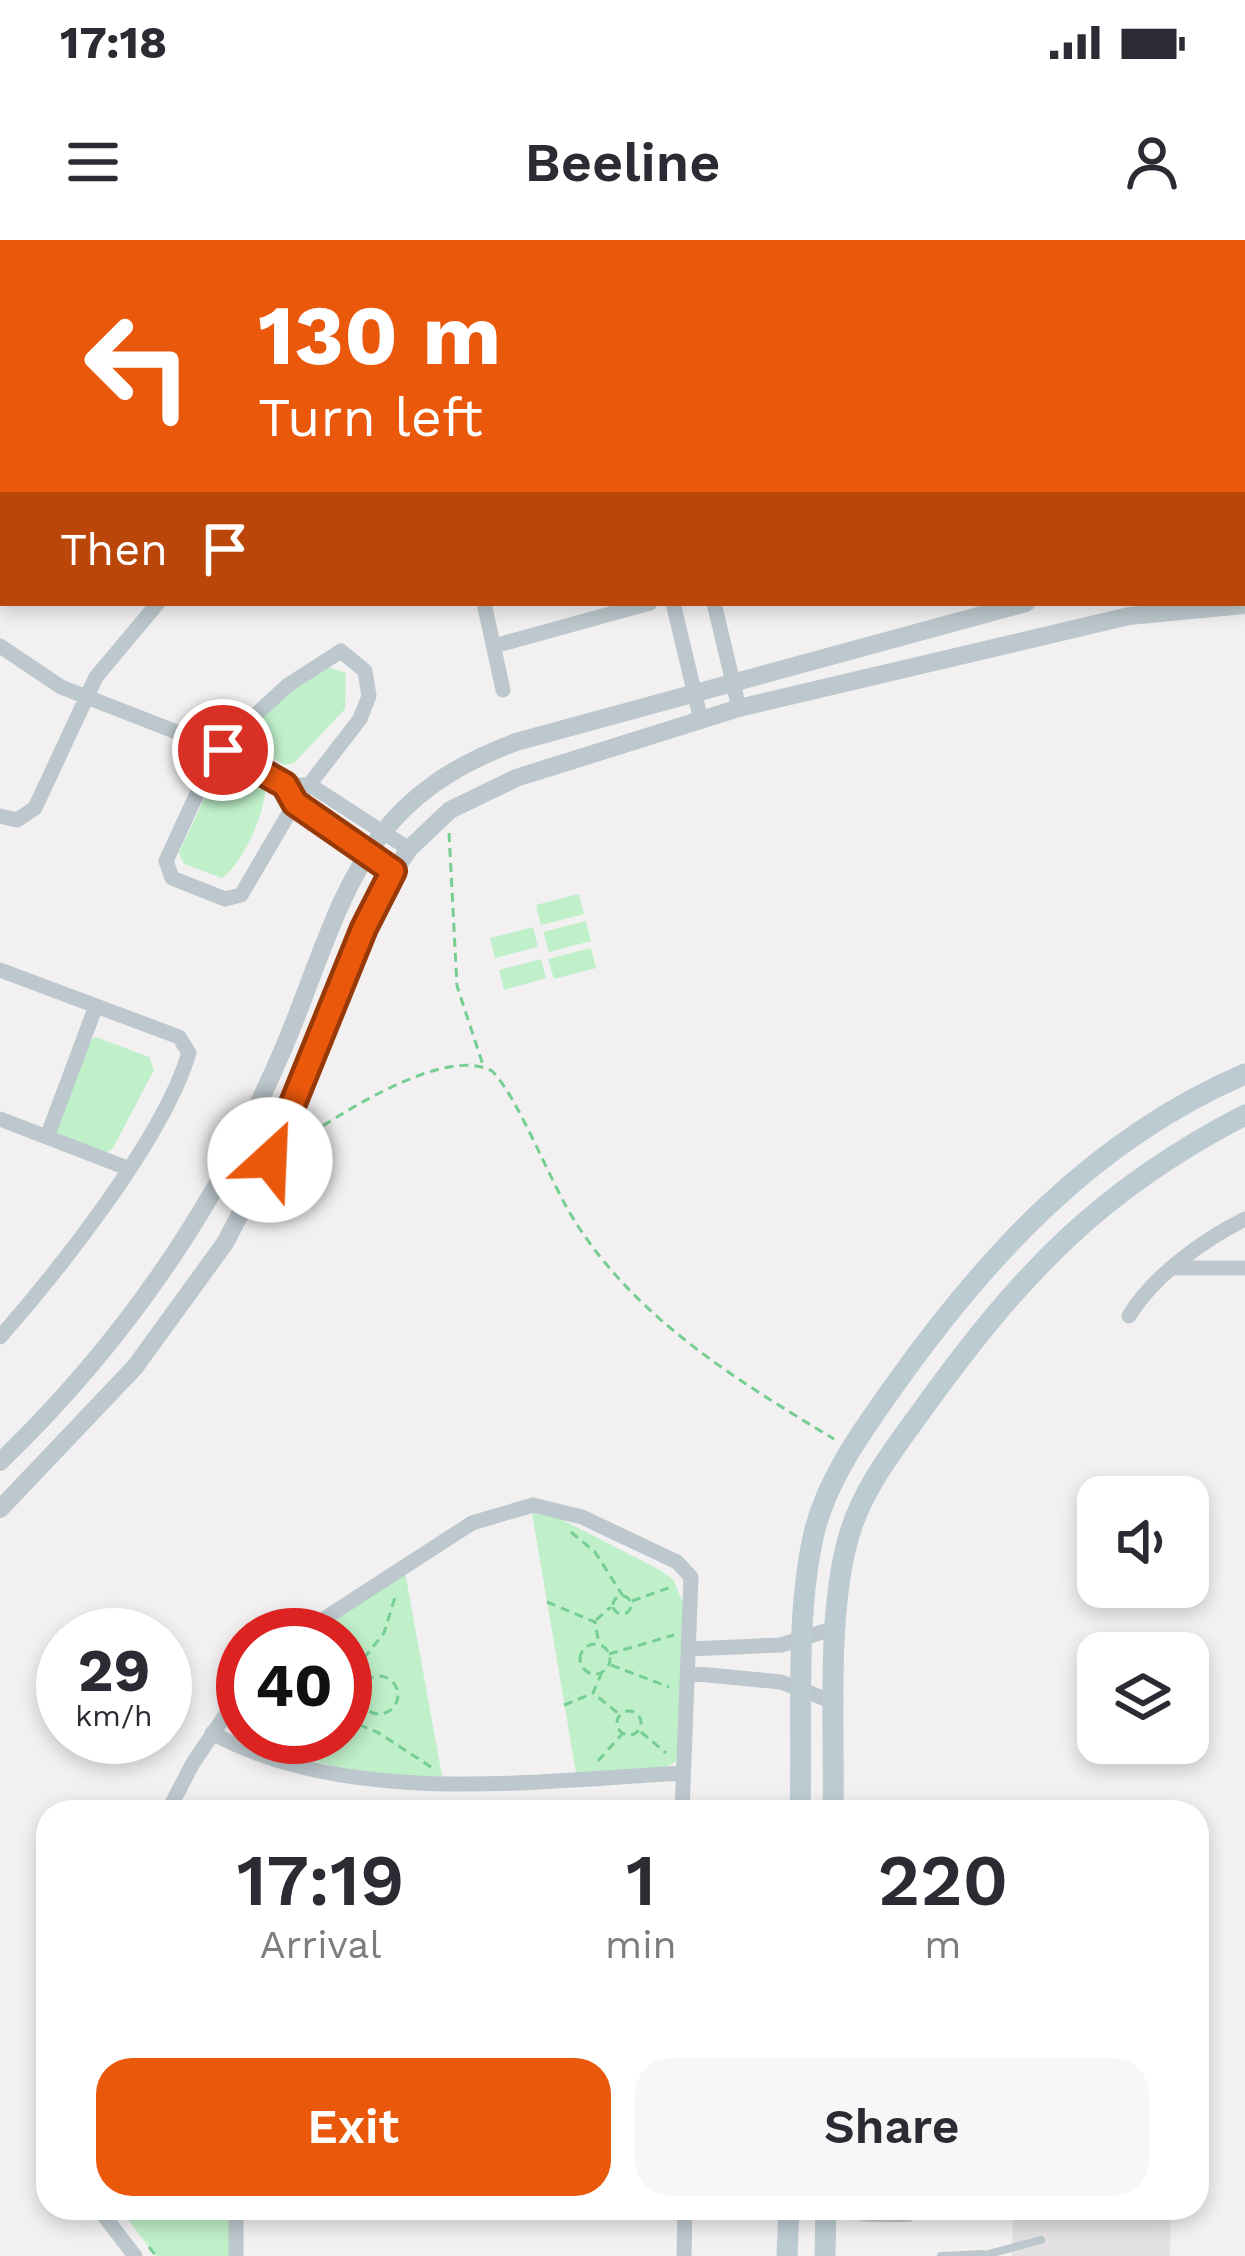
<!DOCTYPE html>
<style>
body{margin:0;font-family:"Work Sans",sans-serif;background:#f7f7f7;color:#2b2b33;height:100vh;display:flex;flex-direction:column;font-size:45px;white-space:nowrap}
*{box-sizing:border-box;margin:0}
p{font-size:39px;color:#7c7c81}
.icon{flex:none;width:66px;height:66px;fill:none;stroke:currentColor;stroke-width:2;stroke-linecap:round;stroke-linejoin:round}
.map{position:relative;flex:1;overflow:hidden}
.panel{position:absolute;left:36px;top:1560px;width:1173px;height:420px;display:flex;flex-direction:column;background:#fff;border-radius:36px;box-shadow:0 6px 18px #0003}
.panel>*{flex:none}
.hud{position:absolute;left:0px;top:0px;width:1245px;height:366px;box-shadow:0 6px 18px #0003;background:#ea580c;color:#fff;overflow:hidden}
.fabs{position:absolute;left:1077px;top:1236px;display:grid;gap:24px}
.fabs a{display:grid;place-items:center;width:132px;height:132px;border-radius:24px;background:#fff;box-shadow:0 6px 18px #0003;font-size:60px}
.speed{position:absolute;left:36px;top:1368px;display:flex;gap:24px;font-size:60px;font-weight:700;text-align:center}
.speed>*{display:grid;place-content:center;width:156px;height:156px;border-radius:50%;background:#fff;box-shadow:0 6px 18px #0003;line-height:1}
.speed small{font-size:30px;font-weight:400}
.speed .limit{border:18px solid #d22;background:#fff;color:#111}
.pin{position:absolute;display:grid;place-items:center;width:102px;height:102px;color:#fff;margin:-51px;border:6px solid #fff;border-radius:50%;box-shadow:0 3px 12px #0007}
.me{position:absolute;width:132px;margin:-66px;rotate:25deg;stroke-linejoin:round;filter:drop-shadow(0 0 9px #0008)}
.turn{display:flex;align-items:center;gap:42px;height:252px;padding:0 60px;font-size:54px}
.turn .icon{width:156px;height:156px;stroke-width:2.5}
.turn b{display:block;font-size:84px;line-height:102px}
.then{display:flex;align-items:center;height:114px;padding:0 60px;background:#0003;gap:24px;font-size:45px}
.eta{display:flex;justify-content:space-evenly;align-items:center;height:204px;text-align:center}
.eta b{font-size:72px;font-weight:600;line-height:84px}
.button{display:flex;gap:24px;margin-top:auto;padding:24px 60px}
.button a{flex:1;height:138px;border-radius:36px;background:#ea580c;color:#fff;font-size:48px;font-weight:600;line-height:138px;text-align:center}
.button a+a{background:#f7f7f7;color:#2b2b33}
.status{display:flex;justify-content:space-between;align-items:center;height:84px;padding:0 60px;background:#fff;direction:ltr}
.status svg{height:33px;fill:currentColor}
header{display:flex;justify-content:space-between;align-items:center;height:156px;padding:0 60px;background:#fff;font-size:54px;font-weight:600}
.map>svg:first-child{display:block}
</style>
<div class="status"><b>17:18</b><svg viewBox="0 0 49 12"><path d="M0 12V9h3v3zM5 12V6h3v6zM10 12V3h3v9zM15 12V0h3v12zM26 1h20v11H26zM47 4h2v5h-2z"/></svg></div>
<header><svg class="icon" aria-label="menu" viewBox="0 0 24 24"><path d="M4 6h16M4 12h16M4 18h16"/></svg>Beeline<svg class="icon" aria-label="person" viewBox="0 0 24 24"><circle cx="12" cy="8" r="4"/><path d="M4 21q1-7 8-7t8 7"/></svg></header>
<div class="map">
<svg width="1245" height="2016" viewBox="0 0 1245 2016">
<defs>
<filter id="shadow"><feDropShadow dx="7" dy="7" stdDeviation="6" flood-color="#0004"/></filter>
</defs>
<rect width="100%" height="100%" fill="#f3f0f1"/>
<!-- education -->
<path fill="#e4e1e3" d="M 1013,1968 L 1171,1968 L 1170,2016 L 1012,2016 Z"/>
<!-- green -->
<path fill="#bff0c9" d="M 325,426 L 346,433 L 345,469 L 294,523 L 284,525 L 250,501 L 249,487 L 284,454 Z
M 232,525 L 265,546 C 266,572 243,623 222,638 L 184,624 L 179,613 L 218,529 Z
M 579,654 L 584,674 L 541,685 L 536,665 Z
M 586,681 L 591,701 L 549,712 L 543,692 Z
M 533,687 L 538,707 L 495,718 L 490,698 Z
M 591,708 L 596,728 L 554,739 L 548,719 Z
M 541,719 L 546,738 L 504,750 L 499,730 Z
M 96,797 L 149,817 L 154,830 L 113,908 L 103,915 L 59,899 L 54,888 L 84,804 Z
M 532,1273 L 559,1278 L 658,1329 L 673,1339 L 683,1363 L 677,1521 L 662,1529 L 576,1533 Z
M 405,1332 L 442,1536 L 384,1541 L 253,1503 L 248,1497 L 345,1497 L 345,1395 L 303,1395 Z
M 119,1968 L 237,1968 L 232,2016 L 156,2016 Z"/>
<!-- building -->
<path fill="#cacfd3" filter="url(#shadow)" d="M 856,1968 L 906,1968 L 906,1980 L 855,1978 Z"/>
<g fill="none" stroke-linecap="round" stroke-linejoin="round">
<!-- path -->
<path stroke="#77ce93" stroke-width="3" stroke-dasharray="9 6" stroke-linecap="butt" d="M 432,3 L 448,0
M 884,3 L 905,0
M 955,3 L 959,0
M 449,593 L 457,746 L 483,825
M 298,902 C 339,875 444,805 492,831 C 519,858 551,945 576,983 C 638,1080 738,1141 834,1199
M 571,1292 L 595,1312 L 623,1356
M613 1365a9 9 0 1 1 18 0a9 9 0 1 1-18 0Z
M 632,1361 L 674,1346
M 547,1362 L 595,1382 L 599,1404
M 596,1380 L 611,1367
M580 1419a15 15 0 1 1 30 0a15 15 0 1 1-30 0Z
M 609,1414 L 674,1395
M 611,1425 L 669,1447
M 602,1432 L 593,1453 L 619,1474
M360 1455a19 19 0 1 1 38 0a19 19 0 1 1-38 0Z
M 345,1442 L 384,1393 L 396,1354
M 345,1464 L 361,1464
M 564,1465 L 591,1454
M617 1483a12 12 0 1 1 24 0a12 12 0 1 1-24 0Z
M 345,1479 L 379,1493 L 431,1527
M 641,1492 L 666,1513
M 598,1521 L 623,1493
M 149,2007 L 156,2016"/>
<!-- service -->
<path stroke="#bcc8cd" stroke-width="8" d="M 941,2016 L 983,2014
M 981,2016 L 1041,2000"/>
<!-- minor -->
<path stroke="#bcc8cd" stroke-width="15" d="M 404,0 L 404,3
M 688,0 L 688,3
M 505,3 L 519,0
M 819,3 L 836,0
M 999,3 L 1000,0
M 1182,3 L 1184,0
M 0,64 L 3,62
M 1242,84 L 1245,75
M 0,171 L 3,174
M 0,325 L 3,322
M 484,363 L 503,450
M 673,363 L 701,480
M 714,363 L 739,468
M 0,406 L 61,447 L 223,510 L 285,545 L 295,563 L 393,631
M 494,406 L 650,363
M 341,411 L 365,431 L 369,456 L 360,479 L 295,563 L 241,655 L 225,659 L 172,638 L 166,621 L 201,545 L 240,489 L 288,445 Z
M 300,545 L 310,545 L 409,609
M 0,576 L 17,580 L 35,568 L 96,437 L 158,363
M 0,730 L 179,797 L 189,813 C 163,899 60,1029 0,1097
M 0,879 L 127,928
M 47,897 L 96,766
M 1176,1028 L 1245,1028
M 1129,1076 C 1153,1036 1203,1000 1245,979
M 299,1395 L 472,1283 L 533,1265 L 582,1277 L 677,1322 L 691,1337 L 682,1572
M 689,1409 L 781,1405 L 838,1387
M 688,1433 L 781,1442 L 836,1463
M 212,1493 C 347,1567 535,1541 683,1533
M 169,1569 L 193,1523 L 243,1449
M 98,1968 L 135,2016
M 236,2016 L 236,1968
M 684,2016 L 685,1968"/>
<!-- tertiary -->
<path stroke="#bcc8cd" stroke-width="18" d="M 1242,328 L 1245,328
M 0,1222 C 86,1139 160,1045 219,941 C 248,887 275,832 297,775 C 348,642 370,556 516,502 L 1026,363
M 0,1269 L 135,1127 L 225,1003 L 287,885 L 382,649 L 409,609 L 450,570 L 516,538 L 739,468 L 1129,376 L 1245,365"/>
<!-- secondary -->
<path stroke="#bccbd2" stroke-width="21" d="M 800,1572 C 803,1484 794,1374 815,1289 C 829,1236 863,1190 894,1146 C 987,1015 1094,899 1245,834
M 833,1572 C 835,1487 826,1380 848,1299 C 862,1248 895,1208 925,1166 C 1020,1035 1099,950 1245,875
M 787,2016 L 789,1968
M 825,2016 L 826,1968"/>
</g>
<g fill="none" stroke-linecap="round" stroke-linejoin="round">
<defs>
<path id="route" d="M 223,510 L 285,545 L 295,563 L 393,631 L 364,688 L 270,920"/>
</defs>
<!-- route casing -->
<use href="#route" stroke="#983908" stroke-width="30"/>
<!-- route -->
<use href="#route" stroke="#ea580c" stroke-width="21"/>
</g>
</svg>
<div class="fabs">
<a><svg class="icon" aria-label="sound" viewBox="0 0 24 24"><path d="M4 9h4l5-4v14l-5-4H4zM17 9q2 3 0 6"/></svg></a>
<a><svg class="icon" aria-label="layers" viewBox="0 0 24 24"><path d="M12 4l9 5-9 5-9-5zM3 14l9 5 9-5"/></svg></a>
</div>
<div class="speed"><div>29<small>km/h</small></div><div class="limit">40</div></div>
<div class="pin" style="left:223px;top:510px;background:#d93025"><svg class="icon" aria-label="arrive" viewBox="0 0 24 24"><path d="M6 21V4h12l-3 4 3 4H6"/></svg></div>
<svg class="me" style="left:270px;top:920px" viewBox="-20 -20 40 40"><circle r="19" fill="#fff"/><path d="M0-13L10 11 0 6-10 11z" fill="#ea580c"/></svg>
<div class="hud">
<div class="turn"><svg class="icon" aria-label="left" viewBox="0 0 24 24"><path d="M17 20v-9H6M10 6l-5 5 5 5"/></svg><div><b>130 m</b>Turn left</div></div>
<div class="then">Then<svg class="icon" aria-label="arrive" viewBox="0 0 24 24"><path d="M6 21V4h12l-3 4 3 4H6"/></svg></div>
</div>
<section class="panel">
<div class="eta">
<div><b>17:19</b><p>Arrival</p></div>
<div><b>1</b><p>min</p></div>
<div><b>220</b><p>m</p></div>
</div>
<div class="button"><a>Exit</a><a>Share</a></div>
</section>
</div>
